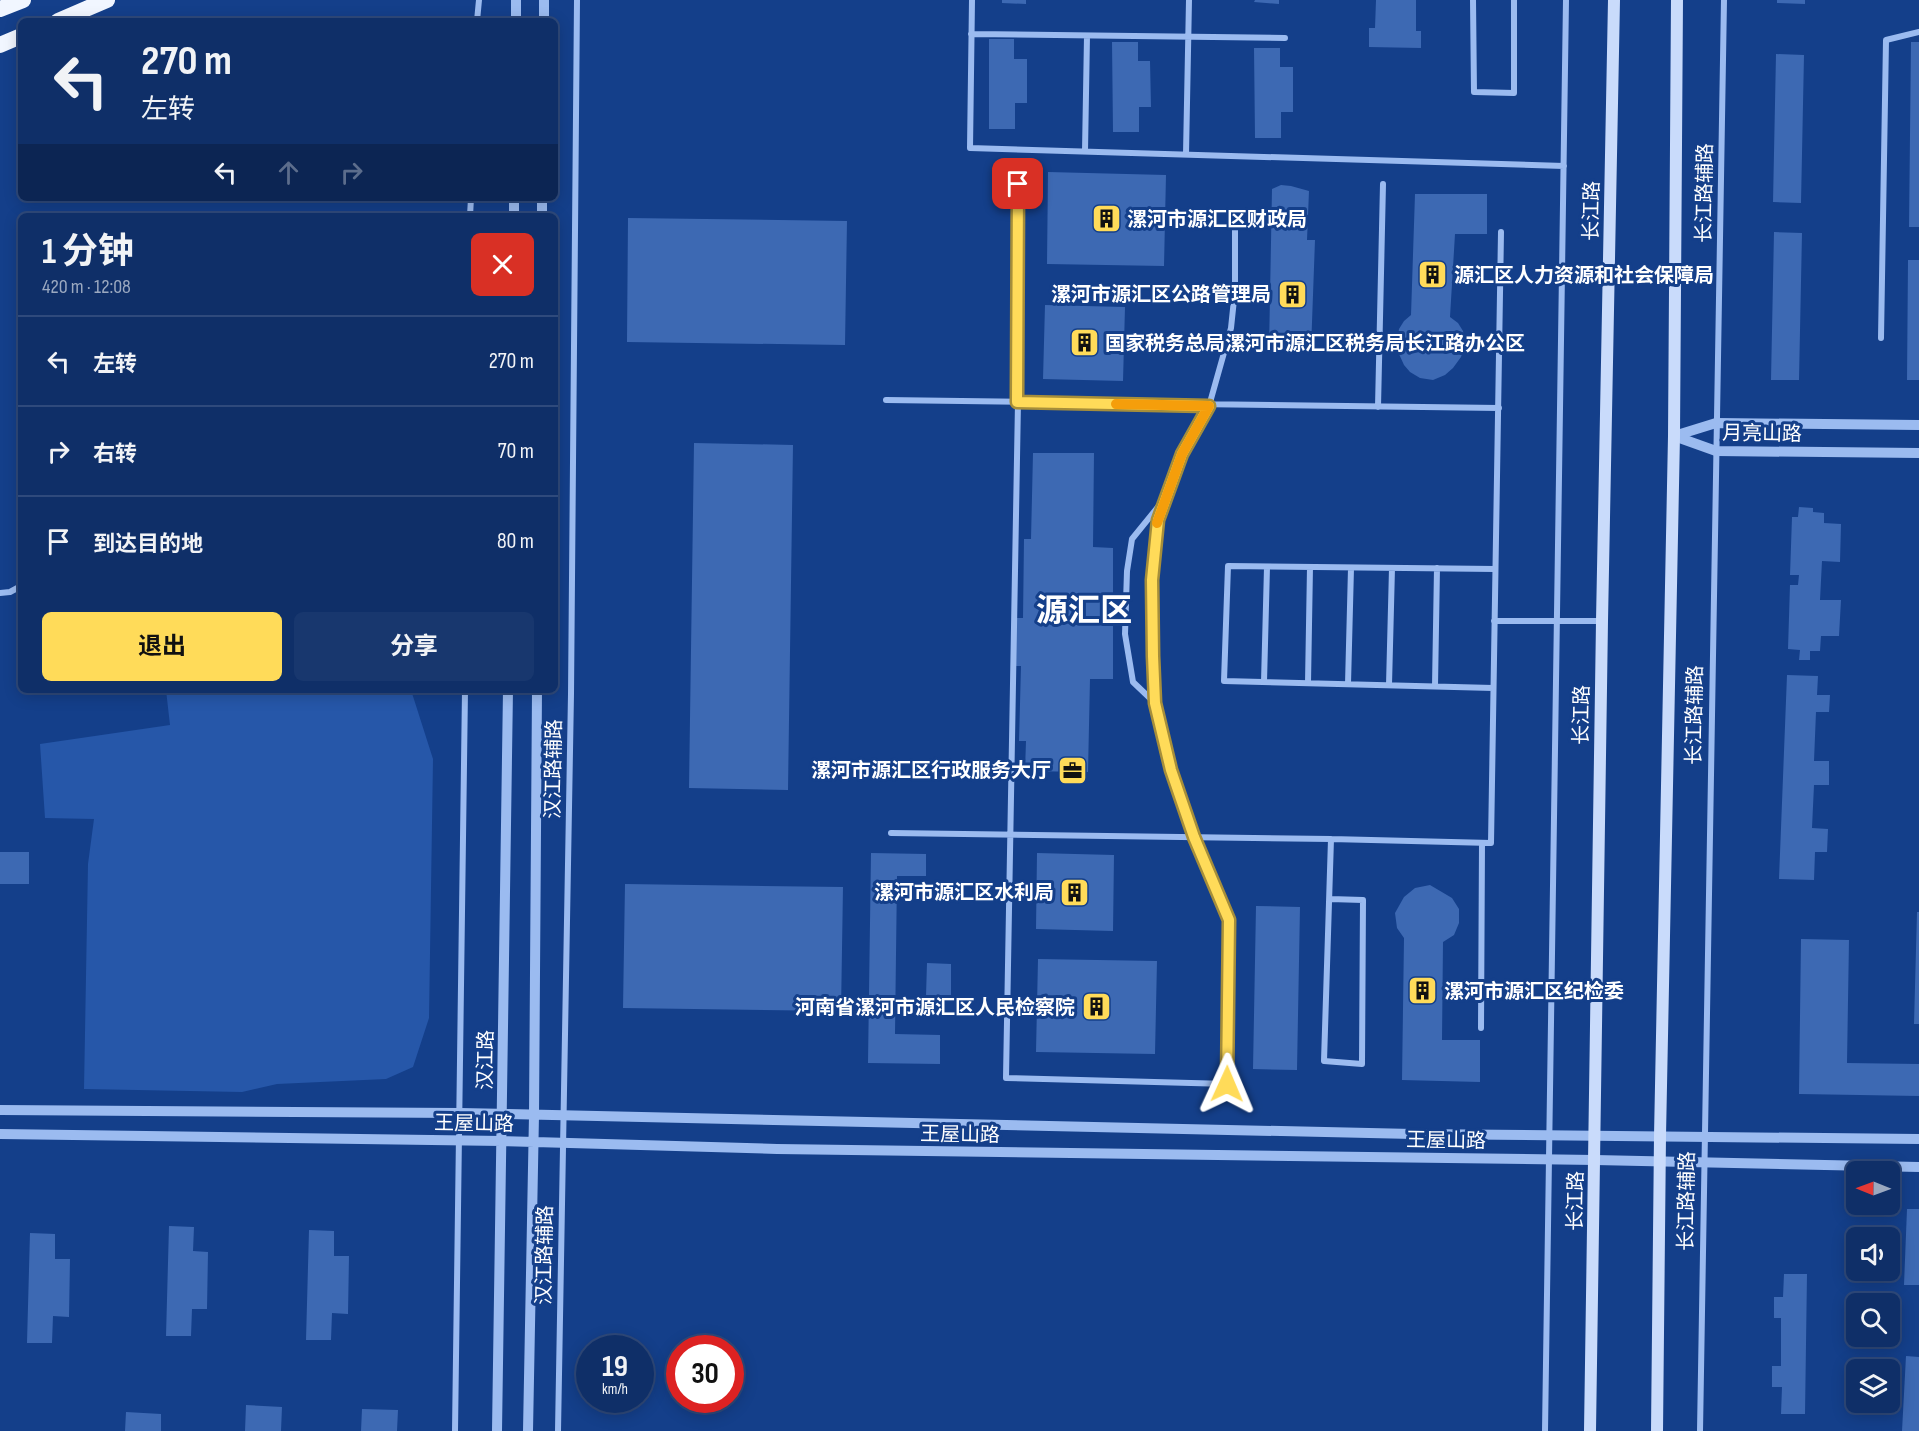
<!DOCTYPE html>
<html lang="zh">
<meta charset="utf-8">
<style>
body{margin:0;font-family:"Sofia Sans Condensed","Noto Sans SC",sans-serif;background:#18376e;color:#f1f3f6;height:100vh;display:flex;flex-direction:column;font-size:22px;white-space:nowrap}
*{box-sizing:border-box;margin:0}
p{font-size:20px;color:#9ba9c0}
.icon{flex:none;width:33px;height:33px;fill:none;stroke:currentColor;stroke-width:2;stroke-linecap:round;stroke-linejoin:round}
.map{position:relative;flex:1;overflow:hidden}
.drawer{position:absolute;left:18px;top:213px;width:540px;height:480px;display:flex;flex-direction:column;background:#0f2f68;border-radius:9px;box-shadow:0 3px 15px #0003,0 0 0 2px #2f4a7c}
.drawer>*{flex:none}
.banner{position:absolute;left:18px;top:18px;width:540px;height:183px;border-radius:9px;box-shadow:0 3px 15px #0003,0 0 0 2px #2f4a7c;background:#0f2f68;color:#f1f3f6;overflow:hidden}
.needle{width:39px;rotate:271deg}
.controls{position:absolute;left:1846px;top:1161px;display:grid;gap:12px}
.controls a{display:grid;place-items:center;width:54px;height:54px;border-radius:9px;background:#0f2f68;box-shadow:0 3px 15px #0003,0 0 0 2px #2f4a7c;font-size:30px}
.speed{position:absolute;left:576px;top:1335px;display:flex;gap:12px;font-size:30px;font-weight:700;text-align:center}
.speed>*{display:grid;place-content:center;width:78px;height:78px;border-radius:50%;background:#0f2f68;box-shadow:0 3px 15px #0003,0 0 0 2px #2f4a7c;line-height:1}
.speed small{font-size:15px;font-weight:400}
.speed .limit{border:9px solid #d22;background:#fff;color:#111}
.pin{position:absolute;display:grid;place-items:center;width:51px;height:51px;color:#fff;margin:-26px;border-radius:12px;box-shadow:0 3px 9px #0006}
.me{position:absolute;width:66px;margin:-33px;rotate:1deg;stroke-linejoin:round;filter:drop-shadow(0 0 4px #0008)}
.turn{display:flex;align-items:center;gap:21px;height:126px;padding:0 24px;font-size:27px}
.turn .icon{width:78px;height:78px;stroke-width:2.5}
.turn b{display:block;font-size:42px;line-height:51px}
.lanes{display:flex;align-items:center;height:57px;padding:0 24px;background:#0003;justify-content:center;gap:30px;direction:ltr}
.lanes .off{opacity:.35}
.round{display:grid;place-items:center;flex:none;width:63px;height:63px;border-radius:9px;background:#18376e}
.head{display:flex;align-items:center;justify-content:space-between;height:102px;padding:0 24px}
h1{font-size:36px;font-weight:700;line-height:45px}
.primary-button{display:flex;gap:12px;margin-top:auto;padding:12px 24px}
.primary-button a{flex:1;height:69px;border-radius:9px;background:#ffdb59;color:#111;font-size:24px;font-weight:700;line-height:69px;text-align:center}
.primary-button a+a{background:#18376e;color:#f1f3f6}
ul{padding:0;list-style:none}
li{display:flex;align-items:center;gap:18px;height:90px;padding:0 24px;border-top:2px solid #2f4a7c}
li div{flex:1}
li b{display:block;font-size:22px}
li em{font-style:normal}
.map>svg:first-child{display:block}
</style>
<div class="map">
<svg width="1919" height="1431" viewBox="0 0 1919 1431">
<rect width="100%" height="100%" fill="#143f8a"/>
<!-- green -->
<path fill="#2657a9" d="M 166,690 L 411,690 L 433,759 L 429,1018 L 413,1067 L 386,1079 L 277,1084 L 242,1092 L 84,1089 L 88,864 L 94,819 L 45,818 L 40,744 L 170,725 Z"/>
<!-- building -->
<path fill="#3d69b3" d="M 1002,0 L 1026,0 L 1026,4 L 1002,3 Z
M 1255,0 L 1279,0 L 1279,4 L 1254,2 Z
M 1376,0 L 1416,0 L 1416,31 L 1421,31 L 1421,48 L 1369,47 L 1369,28 L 1375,28 Z
M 1777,0 L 1805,0 L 1805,4 L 1777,3 Z
M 989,39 L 1014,39 L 1014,59 L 1027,59 L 1027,103 L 1015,103 L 1015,129 L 989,129 Z
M 1112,42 L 1138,42 L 1138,61 L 1150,61 L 1151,107 L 1139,107 L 1139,132 L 1113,132 Z
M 1911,42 L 1919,42 L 1919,227 L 1909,227 Z
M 1254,48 L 1280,48 L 1280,67 L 1293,67 L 1293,112 L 1281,112 L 1281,138 L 1255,138 Z
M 1776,54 L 1804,55 L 1801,203 L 1773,202 Z
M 1048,172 L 1166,175 L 1164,266 L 1047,264 Z
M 1281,185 L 1291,186 L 1309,191 L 1307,240 L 1315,240 L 1311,350 L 1269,349 L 1272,189 Z
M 1415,194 L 1487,194 L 1487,234 L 1455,234 L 1450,317 L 1458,323 L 1463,331 L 1465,344 L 1461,357 L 1453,368 L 1445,375 L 1433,380 L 1420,378 L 1410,372 L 1404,365 L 1399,354 L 1397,342 L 1399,329 L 1404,321 L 1411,315 Z
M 628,218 L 847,221 L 845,345 L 627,342 Z
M 1774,232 L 1802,233 L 1799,380 L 1771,380 Z
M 1908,260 L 1919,260 L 1919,380 L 1907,380 Z
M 1045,305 L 1125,307 L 1123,381 L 1043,379 Z
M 694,443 L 793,445 L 788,790 L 689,788 Z
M 1033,453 L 1094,453 L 1093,547 L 1113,548 L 1113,679 L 1090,679 L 1088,772 L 1025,771 L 1026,741 L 1019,741 L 1021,666 L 1014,666 L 1016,618 L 1023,618 L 1024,539 L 1031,539 Z
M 1799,507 L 1813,508 L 1813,512 L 1824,513 L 1824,523 L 1841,524 L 1840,562 L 1822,561 L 1820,600 L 1841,600 L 1839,636 L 1821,636 L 1820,651 L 1810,651 L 1810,660 L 1799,660 L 1800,650 L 1788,649 L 1790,585 L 1798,585 L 1799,575 L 1790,575 L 1792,517 L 1798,517 Z
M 1787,675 L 1818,676 L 1817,695 L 1830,695 L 1829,712 L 1816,712 L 1814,761 L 1829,761 L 1829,785 L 1814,785 L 1812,828 L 1828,829 L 1827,852 L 1815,852 L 1814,880 L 1779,879 Z
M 0,852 L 29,852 L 29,884 L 0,884 Z
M 871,853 L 926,854 L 926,876 L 897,876 L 895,1034 L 940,1035 L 940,1064 L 868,1063 Z
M 1037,853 L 1114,855 L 1113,931 L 1036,929 Z
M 625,884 L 843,887 L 841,1011 L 623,1008 Z
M 1430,885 L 1452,898 L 1459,909 L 1459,923 L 1454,935 L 1443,942 L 1442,1040 L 1480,1040 L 1480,1082 L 1402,1080 L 1404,938 L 1397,928 L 1395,913 L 1404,897 L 1415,888 Z
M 1256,906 L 1300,907 L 1297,1070 L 1253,1069 Z
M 1917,912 L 1919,912 L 1919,1024 L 1914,1024 Z
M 1801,939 L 1849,940 L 1847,1063 L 1919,1064 L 1919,1096 L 1799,1094 Z
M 1038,959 L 1157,961 L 1155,1054 L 1036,1052 Z
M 927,963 L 951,964 L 951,996 L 926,996 Z
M 1907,1209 L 1919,1209 L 1919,1285 L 1904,1285 Z
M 169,1226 L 194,1227 L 193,1251 L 208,1252 L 207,1309 L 192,1309 L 191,1336 L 166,1336 Z
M 309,1230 L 334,1231 L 334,1256 L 349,1256 L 348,1314 L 332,1313 L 331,1340 L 306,1340 Z
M 30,1233 L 55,1234 L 55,1259 L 70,1259 L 69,1317 L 53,1316 L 52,1343 L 27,1343 Z
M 1784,1274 L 1807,1274 L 1805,1414 L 1781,1414 L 1782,1387 L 1772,1387 L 1772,1366 L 1781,1366 L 1781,1318 L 1774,1318 L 1774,1297 L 1783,1297 Z
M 1906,1356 L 1919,1357 L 1919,1431 L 1902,1431 Z
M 246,1405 L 282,1407 L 281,1431 L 245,1431 Z
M 362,1409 L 398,1410 L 397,1431 L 361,1431 Z
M 126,1412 L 161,1414 L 161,1431 L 125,1431 Z"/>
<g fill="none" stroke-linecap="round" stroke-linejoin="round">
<!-- minor -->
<path stroke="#9bbbf0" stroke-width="6" d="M 972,0 L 970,148 L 1564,166
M 1473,0 L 1474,92 L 1514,93 L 1514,0
M 477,21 L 479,0
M 971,34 L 1285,38
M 1085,151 L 1087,36
M 1186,154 L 1189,0
M 1018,184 L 1018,402 L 1006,1078 L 1228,1084 L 1229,920 L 1194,837 L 1171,770 L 1155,703 L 1152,580 L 1158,520 L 1182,454 L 1209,406 L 1231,328 L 1235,290 L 1235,210
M 470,216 L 471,198
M 1881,338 L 1886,40 L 1919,32
M 886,400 L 1499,408
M 1378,407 L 1383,184
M 0,593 L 10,592 L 21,586
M 1494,621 L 1602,621
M 1264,682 L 1267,567
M 1308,683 L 1310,567
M 1348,684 L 1351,568
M 1389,685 L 1392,568
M 1435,686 L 1437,568
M 1493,688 L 1224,681 L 1228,566 L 1495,569
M 1154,702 L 1133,682 L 1125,634 L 1127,571 L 1132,539 L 1162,502
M 891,833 L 1331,839 L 1491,843 L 1501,232
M 1330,899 L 1363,900 L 1362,1064 L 1324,1061 L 1331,839
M 1481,1028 L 1482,843
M 455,1431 L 465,690
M 558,1431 L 571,694 L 577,0
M 1545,1431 L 1566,0
M 1700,1431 L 1724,0"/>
<!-- tertiary -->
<path stroke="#9bbbf0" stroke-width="10" d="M 516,21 L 516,0
M 544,21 L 544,0
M 514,216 L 514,198
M 542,216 L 542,198
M 1674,436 L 1716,451 L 1919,453
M 1674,436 L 1716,423 L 1919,425
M 0,1110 L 460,1113 L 1413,1134 L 1919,1139
M 0,1134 L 502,1141 L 777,1149 L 1595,1160 L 1919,1167
M 497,1431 L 508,690
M 528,1431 L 534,1115 L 537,690"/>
<!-- secondary -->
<path stroke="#c9dbfb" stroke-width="12" d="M 1590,1431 L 1602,621 L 1614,0
M 1657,1431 L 1660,1136 L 1674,436 L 1677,0"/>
<!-- trunk -->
<path stroke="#f1f6ff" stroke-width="16" d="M 0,9 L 23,0
M 58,21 L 107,0
M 0,45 L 21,36"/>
</g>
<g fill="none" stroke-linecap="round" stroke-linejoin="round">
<defs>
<path id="route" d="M 1018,184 L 1017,402 L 1209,406 L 1182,454 L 1158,520 L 1152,580 L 1153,656 L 1155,703 L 1171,770 L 1194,837 L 1229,920 L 1227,1084"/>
</defs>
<!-- route casing -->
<use href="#route" stroke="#a68e3a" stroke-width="15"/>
<!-- route -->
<use href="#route" stroke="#ffdb59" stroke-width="10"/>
<!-- slow -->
<path stroke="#f59e0b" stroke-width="10" d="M 1116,404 L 1209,406 L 1182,454 L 1157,523"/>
</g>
<!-- icons -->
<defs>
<symbol id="building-square" viewBox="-11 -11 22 22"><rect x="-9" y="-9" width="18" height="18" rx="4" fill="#ffdb59" stroke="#143f8a"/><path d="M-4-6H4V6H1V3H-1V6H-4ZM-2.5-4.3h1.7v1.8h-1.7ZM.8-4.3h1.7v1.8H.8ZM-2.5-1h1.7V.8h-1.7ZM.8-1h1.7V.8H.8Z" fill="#111"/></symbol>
<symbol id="office-square" viewBox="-11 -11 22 22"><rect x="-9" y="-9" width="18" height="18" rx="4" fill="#ffdb59" stroke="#143f8a"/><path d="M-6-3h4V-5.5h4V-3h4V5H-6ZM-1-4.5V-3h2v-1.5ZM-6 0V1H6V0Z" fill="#111"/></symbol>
</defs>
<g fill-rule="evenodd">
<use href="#building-square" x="1090" y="202" width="33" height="33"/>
<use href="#building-square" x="1416" y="258" width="33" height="33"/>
<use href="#building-square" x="1276" y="278" width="33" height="33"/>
<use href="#building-square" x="1068" y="326" width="33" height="33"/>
<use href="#office-square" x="1056" y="754" width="33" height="33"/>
<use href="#building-square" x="1058" y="876" width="33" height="33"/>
<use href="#building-square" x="1406" y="974" width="33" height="33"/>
<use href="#building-square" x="1080" y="990" width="33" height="33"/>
</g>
<g text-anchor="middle" stroke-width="6" stroke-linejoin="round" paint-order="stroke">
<!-- street labels -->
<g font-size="20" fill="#fff" stroke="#143f8a">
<text transform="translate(1704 193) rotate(-89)" y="7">长江路辅路</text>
<text transform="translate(1591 211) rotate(-89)" y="7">长江路</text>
<text transform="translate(1762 433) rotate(1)" y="7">月亮山路</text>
<text transform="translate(1581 715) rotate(-89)" y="7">长江路</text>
<text transform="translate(1694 715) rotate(-89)" y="7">长江路辅路</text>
<text transform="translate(553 769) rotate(-89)" y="7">汉江路辅路</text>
<text transform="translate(485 1060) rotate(-89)" y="7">汉江路</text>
<text transform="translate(474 1123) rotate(1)" y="7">王屋山路</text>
<text transform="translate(960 1134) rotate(1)" y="7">王屋山路</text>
<text transform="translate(1446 1140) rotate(1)" y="7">王屋山路</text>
<text transform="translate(1575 1201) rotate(-89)" y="7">长江路</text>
<text transform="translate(1686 1201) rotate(-89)" y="7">长江路辅路</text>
<text transform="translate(544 1255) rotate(-89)" y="7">汉江路辅路</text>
</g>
<!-- poi labels -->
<g font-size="20" font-weight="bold" fill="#fff" stroke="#143f8a" text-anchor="start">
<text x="1127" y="226">漯河市源汇区财政局</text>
<text x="1454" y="282">源汇区人力资源和社会保障局</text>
<text x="1271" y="301" text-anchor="end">漯河市源汇区公路管理局</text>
<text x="1105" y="350">国家税务总局漯河市源汇区税务局长江路办公区</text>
<text x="1051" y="777" text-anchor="end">漯河市源汇区行政服务大厅</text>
<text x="1054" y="899" text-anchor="end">漯河市源汇区水利局</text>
<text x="1444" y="998">漯河市源汇区纪检委</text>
<text x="1075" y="1014" text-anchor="end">河南省漯河市源汇区人民检察院</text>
</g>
<!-- town labels -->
<g font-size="32" font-weight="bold" fill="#fff" stroke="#143f8a">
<text x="1084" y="621">源汇区</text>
</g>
</g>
</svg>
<div class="controls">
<a><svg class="needle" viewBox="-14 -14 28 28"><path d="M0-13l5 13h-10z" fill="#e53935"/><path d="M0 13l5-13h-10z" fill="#9ba9c0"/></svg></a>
<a><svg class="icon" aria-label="sound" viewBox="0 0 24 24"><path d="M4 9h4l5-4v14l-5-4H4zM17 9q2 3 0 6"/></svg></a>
<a><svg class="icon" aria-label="search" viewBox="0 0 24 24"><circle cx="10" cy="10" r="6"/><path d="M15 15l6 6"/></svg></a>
<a><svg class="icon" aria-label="layers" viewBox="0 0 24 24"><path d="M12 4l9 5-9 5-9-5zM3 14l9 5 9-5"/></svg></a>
</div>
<div class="speed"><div>19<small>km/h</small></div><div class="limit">30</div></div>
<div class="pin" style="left:1018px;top:184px;background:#d93025"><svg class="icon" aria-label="arrive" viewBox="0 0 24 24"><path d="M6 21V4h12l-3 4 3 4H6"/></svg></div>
<svg class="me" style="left:1227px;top:1084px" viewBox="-20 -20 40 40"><path d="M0-17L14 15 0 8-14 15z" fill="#ffdb59" stroke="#fff" stroke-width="4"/></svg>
<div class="banner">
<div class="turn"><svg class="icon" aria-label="left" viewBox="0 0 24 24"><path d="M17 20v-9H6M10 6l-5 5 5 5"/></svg><div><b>270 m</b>左转</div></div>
<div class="lanes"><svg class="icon" aria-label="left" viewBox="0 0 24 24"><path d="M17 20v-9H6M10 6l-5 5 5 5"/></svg><svg class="icon off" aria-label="ahead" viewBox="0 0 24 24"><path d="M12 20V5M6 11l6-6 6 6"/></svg><svg class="icon off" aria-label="right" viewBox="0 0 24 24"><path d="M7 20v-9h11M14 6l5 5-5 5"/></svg></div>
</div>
<section class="drawer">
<div class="head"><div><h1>1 分钟</h1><p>420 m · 12:08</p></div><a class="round" style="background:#d93025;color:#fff"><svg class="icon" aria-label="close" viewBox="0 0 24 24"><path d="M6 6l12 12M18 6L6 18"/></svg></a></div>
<ul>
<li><svg class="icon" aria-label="left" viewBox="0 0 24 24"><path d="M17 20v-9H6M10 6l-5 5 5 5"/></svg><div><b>左转</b></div><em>270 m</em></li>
<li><svg class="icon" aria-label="right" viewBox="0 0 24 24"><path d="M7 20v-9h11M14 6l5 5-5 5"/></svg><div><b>右转</b></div><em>70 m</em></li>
<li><svg class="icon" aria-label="arrive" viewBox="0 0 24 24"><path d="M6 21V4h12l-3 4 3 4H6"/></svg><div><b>到达目的地</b></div><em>80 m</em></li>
</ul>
<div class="primary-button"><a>退出</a><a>分享</a></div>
</section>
</div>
